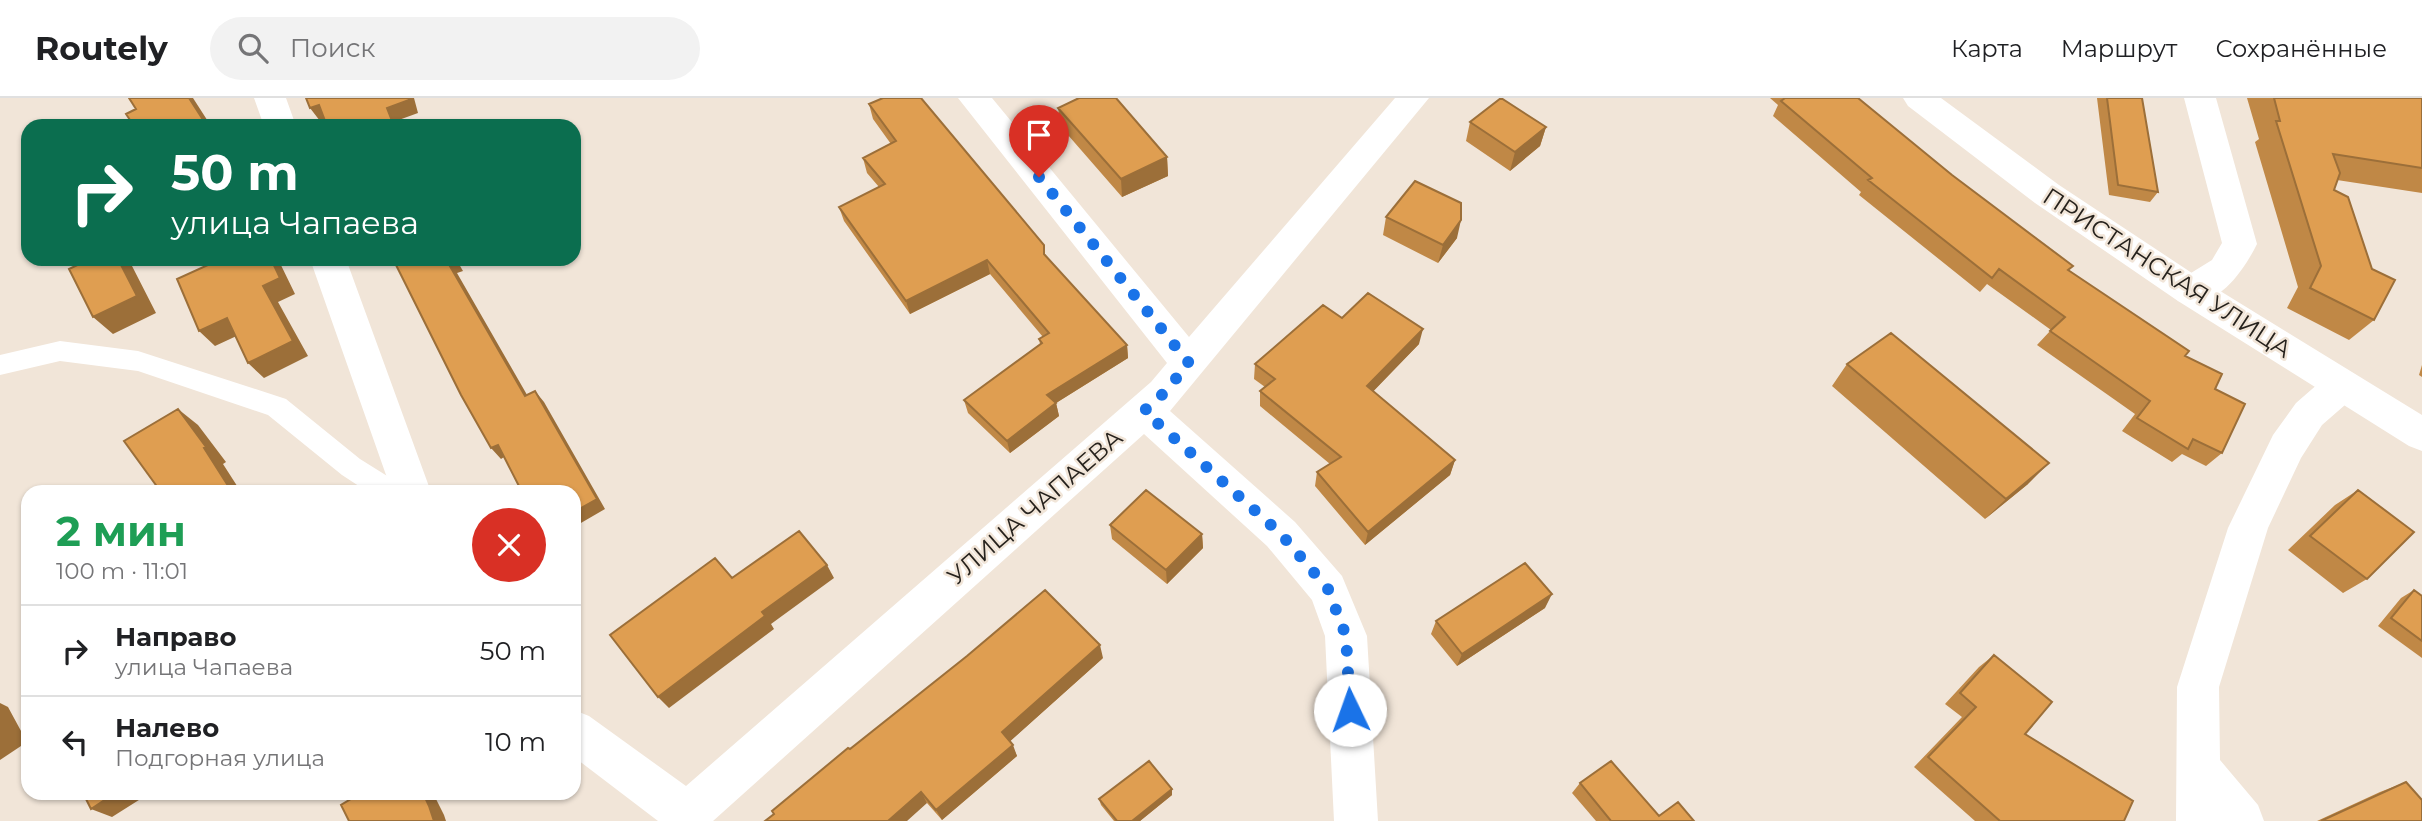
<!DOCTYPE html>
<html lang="ru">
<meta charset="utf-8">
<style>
body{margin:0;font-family:Montserrat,sans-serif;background:#f2f2f2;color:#202124;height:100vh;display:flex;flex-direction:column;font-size:26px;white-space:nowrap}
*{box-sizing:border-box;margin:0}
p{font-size:23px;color:#757577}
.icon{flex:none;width:38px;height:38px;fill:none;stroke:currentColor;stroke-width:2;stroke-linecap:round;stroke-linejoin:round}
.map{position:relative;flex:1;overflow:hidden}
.drawer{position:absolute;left:21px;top:387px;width:560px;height:315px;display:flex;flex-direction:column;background:#fff;border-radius:21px;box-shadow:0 2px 5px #0004}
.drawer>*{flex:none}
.banner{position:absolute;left:21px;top:21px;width:560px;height:147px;border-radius:21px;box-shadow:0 2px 5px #0004;background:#0b6e4f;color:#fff;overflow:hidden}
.pin{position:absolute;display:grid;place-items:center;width:60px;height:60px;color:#fff;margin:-72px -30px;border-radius:50% 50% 50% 0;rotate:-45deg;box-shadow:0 0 7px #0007}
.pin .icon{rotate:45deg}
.me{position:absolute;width:77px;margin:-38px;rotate:357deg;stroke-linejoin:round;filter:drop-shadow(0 0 5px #0008)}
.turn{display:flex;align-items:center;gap:24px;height:147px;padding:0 35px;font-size:32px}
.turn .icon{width:91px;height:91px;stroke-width:2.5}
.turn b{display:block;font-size:49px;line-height:60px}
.round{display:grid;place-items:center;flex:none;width:74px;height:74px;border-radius:37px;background:#f2f2f2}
.headline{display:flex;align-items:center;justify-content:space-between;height:119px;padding:0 35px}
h1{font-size:42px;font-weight:700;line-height:52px;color:#1e9e55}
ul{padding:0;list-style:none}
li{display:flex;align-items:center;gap:21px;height:91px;padding:0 35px;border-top:2px solid #e0e0e0}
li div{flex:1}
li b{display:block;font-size:26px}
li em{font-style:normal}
header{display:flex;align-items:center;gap:42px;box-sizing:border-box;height:98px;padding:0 35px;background:#fff;border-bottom:2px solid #e0e0e0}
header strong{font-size:33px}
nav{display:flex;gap:38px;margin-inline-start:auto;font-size:24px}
.search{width:490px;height:63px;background:#f2f2f2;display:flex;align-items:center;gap:18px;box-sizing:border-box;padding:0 24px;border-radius:38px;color:#757577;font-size:26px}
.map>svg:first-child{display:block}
</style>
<header>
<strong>Routely</strong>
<div class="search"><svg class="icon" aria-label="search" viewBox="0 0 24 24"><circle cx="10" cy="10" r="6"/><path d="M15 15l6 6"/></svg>Поиск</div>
<nav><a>Карта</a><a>Маршрут</a><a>Сохранённые</a></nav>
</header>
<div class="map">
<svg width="2422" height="723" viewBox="0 0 2422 723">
<rect width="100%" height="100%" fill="#f1e5d8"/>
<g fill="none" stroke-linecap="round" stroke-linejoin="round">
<!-- service -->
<path fill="#fff" fill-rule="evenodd" d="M 60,243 L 138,253 L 286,301 L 360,361 L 400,386 L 404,394 L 368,394 L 342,377 L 268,317 L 138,273 L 60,263 L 0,277 L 0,257 Z"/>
<!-- minor -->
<path fill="#fff" fill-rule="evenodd" d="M 254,0 L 286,0 L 296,28 L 264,28 Z
M 958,0 L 992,0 L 1189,239 L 1395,0 L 1429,0 L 1170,313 L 1295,424 L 1342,478 L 1367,538 L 1378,723 L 1334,723 L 1325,538 L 1312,502 L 1267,448 L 1144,336 L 713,723 L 658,723 L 574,659 L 574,612 L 589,618 L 686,688 L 1151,284 L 1167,265 Z
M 2184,0 L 2216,0 L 2257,146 C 2243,174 2215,215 2178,203 L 2173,193 L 2178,183 L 2212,162 L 2222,145 Z
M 310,161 L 346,161 L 431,394 L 392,394 Z
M 2340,274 L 2353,278 L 2359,289 L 2353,300 L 2322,327 L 2301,360 L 2268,430 L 2219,589 L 2220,662 L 2258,707 L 2264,723 L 2176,723 L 2177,589 L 2228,430 L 2273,337 L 2296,305 L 2327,278 Z"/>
<!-- tertiary -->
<path fill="#fff" fill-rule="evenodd" d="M 1903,0 L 1941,0 L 2059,87 L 2204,183 L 2422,317 L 2422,353 L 2409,348 L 2178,203 L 2035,105 L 1908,8 Z"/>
</g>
<!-- wall -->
<path fill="#c08846" d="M 1770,0 L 1858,0 L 2069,172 L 2185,258 L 2215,291 L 2222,355 L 2206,368 L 2182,356 L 2172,364 L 2122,333 L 2135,316 L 2037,247 L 2051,232 L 1987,186 L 1980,194 L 1859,97 L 1861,94 L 1773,18 L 1778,7 Z
M 2097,0 L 2142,0 L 2158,94 L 2150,104 L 2109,97 Z
M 2247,0 L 2422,0 L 2422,95 L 2337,82 L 2334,92 L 2374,222 L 2349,242 L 2287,210 L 2298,189 L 2255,44 L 2259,41 Z
M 869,6 L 1045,158 L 1127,247 L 1128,260 L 1056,305 L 1059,318 L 1010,355 L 968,315 L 964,302 L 1040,246 L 1039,241 L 1043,239 L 990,176 L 910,216 L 844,123 L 839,109 L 879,89 L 867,75 L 863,60 L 891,46 L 873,21 Z
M 1058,10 L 1167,59 L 1168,78 L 1122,99 L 1061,29 Z
M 1470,24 L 1546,29 L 1540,48 L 1510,73 L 1466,43 Z
M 1386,119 L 1457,140 L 1438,165 L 1383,137 Z
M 1342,220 L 1419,246 L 1373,293 L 1455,362 L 1450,377 L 1365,447 L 1315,388 L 1317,374 L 1330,366 L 1260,308 L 1260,293 L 1265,289 L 1254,281 L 1255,266 Z
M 1847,266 L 2028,386 L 1985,421 L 1832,288 Z
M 2422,267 L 2422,279 L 2419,277 Z
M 2358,392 L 2367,481 L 2343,495 L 2288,452 L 2335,407 Z
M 1110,427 L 1202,436 L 1203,450 L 1167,486 L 1112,441 Z
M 2414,492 L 2422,498 L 2422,560 L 2378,528 L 2401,500 Z
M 1545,510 L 1457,568 L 1431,536 L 1436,523 Z
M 1994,557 L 2025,636 L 2124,723 L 1975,723 L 1914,669 L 1962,619 L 1945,606 L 1979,569 Z
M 1103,560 L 1010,643 L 1017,658 L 942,722 L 927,705 L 850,651 Z
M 2406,684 L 2422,723 L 2317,723 L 2380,694 Z
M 1580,685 L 1659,718 L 1694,723 L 1596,723 L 1572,695 Z
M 1172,691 L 1172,697 L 1140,723 L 1114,723 L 1101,707 L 1099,701 Z"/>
<!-- shaded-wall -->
<path fill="#9c6f39" d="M 189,0 L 193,0 L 211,28 L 207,28 Z
M 409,0 L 414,0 L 418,15 L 396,23 L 398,28 L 394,28 L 387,10 Z
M 319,7 L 329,20 L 320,23 L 310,10 Z
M 1546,29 L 1540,48 L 1510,73 L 1515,54 Z
M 1167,59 L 1168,78 L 1122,99 L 1121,81 Z
M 1461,122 L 1457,140 L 1438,165 L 1443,147 Z
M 118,161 L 124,161 L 132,168 L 156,215 L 113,236 L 93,219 Z
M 271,161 L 278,161 L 295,196 L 278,204 L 308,258 L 264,280 L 248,265 L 263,188 Z
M 453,161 L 456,161 L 463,173 L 457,175 L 534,309 L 525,298 L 498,254 L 447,163 Z
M 987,162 L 990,176 L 910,216 L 906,203 Z
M 227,220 L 243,235 L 215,248 L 199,233 Z
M 1423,231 L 1419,246 L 1364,303 L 1367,288 Z
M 1127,247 L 1128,260 L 1056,305 L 1059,318 L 1010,355 L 1007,343 L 1047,297 Z
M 535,293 L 544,304 L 605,411 L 574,429 L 574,414 Z
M 178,311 L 198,327 L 226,364 L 223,366 L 241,394 L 232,394 Z
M 498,347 L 507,357 L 501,361 L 491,350 Z
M 1455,362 L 1450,377 L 1365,447 L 1368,434 Z
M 2049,365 L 2028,386 L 1985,421 L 2006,401 Z
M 1202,436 L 1203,450 L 1167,486 L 1166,472 Z
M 827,467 L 834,480 L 771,526 L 774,531 L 669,610 L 658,599 L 762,514 Z
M 1552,496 L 1545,510 L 1457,568 L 1462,556 Z
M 1100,547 L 1103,560 L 1007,646 L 1002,634 Z
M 0,605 L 8,609 L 27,644 L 0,662 Z
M 1013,647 L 1017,658 L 942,722 L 936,712 Z
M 1172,691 L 1172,697 L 1140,723 L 1132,723 Z
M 921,694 L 927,705 L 907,723 L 888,723 Z
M 115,695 L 150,695 L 112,719 L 91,711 Z
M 423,695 L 433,695 L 444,717 L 446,723 L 434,723 Z"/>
<!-- building -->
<path fill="#df9e51" stroke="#9c6f39" stroke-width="2" d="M 129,0 L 189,0 L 207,28 L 134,28 L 126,16 L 136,11 Z
M 306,0 L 409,0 L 409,2 L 387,10 L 394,28 L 327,28 L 319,7 L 310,10 Z
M 883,0 L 921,0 L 1044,147 L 1044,156 L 1127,247 L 1047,297 L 1056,305 L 1007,343 L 964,302 L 1042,245 L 1039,241 L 1049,235 L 987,162 L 906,203 L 839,109 L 885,86 L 863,60 L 896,43 L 869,6 Z
M 1079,0 L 1116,0 L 1167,59 L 1121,81 L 1058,10 Z
M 1501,0 L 1546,29 L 1515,54 L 1470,24 Z
M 1785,0 L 1858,0 L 1952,77 L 2073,168 L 2068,172 L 2189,253 L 2185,258 L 2222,276 L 2215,291 L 2245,306 L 2222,355 L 2193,341 L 2188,351 L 2137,320 L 2150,303 L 2050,233 L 2065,219 L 1999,171 L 1992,180 L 1868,82 L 1872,80 L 1781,3 Z
M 2107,0 L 2142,0 L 2158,94 L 2118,87 Z
M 2274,0 L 2422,0 L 2422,70 L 2333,56 L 2340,75 L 2334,92 L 2348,99 L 2372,171 L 2395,182 L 2374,222 L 2310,190 L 2321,168 L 2276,23 L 2280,23 Z
M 1415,83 L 1461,105 L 1461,122 L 1443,147 L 1386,119 Z
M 90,161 L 118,161 L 137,198 L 93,219 L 69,171 Z
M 221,161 L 271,161 L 280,180 L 263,188 L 293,243 L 248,265 L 227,220 L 199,233 L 177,181 Z
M 393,161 L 453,161 L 447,163 L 525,298 L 535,293 L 597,401 L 574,414 L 574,394 L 522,394 L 498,347 L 491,350 L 461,297 Z
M 1368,195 L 1423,231 L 1367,288 L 1455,362 L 1368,434 L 1317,374 L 1341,359 L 1260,293 L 1275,281 L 1255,266 L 1323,207 L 1342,220 Z
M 1891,235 L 2049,365 L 2006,401 L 1847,266 Z
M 178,311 L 206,349 L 204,350 L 232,394 L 161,394 L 124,343 Z
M 1146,392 L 1202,436 L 1166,472 L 1110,427 Z
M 2358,392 L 2414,434 L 2367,481 L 2310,438 Z
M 799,433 L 827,467 L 762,514 L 765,518 L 658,599 L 610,537 L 715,460 L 732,480 Z
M 1525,465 L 1552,496 L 1462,556 L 1436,523 Z
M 1045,492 L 1100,547 L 1002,634 L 1013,647 L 936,712 L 921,694 L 888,723 L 765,723 L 774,716 L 772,713 L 848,650 L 850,651 L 967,558 Z
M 2414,492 L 2422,498 L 2422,543 L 2391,520 Z
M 1994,557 L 2052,604 L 2025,636 L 2133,703 L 2124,723 L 2000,723 L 1928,659 L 1976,609 L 1960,595 Z
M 1149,663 L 1172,691 L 1132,723 L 1117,723 L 1099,701 Z
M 1611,663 L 1659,718 L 1678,704 L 1694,723 L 1611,723 L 1580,685 Z
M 2406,684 L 2422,702 L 2422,723 L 2321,723 Z
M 83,695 L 115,695 L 91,711 Z
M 361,695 L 423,695 L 429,708 L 434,723 L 349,723 L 341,707 Z"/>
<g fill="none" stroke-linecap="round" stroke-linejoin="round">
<!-- route -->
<path stroke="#1a73e8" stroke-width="12" stroke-dasharray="0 21.6" d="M 1039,79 L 1189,265 L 1164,295 L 1144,313 L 1281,436 L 1328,491 L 1346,538 L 1350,612"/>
</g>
<g text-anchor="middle" stroke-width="5" stroke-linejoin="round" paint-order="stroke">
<!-- street labels -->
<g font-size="24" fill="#26221d" stroke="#f1e5d8">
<text transform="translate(2167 175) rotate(33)" y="8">ПРИСТАНСКАЯ УЛИЦА</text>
<text transform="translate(1035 409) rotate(-41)" y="8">УЛИЦА ЧАПАЕВА</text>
</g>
</g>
</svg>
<div class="pin" style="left:1039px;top:79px;background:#d93025"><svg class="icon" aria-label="arrive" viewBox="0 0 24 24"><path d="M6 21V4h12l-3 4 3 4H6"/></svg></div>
<svg class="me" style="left:1350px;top:612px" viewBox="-20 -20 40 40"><circle r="19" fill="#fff"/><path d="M0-13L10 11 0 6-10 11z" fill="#1a73e8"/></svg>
<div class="banner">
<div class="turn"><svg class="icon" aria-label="right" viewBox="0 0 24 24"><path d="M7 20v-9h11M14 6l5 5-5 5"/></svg><div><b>50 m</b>улица Чапаева</div></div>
</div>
<section class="drawer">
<div class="headline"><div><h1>2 мин</h1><p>100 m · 11:01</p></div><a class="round" style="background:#d93025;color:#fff"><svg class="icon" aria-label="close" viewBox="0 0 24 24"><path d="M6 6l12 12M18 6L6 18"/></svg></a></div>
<ul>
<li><svg class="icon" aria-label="right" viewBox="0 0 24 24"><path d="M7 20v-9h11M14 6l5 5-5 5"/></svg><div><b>Направо</b><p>улица Чапаева</p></div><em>50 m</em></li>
<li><svg class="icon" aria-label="left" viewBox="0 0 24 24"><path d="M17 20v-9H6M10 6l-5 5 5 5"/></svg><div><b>Налево</b><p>Подгорная улица</p></div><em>10 m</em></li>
</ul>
</section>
</div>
